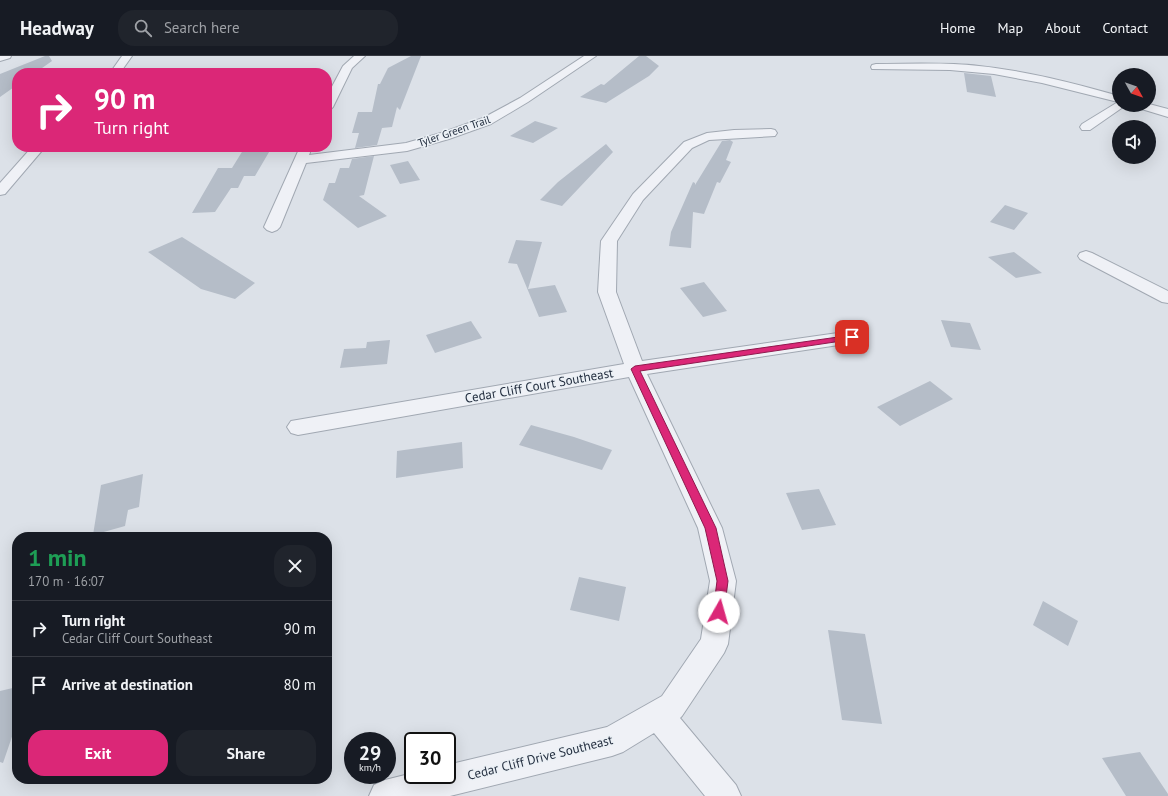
<!DOCTYPE html>
<meta charset="utf-8">
<style>
body{margin:0;font-family:"PT Sans",sans-serif;background:#20242c;color:#f1f3f6;height:100vh;display:flex;flex-direction:column;font-size:15px;white-space:nowrap}
*{box-sizing:border-box;margin:0}
p{font-size:13px;color:#9ea1a6}
.icon{flex:none;width:22px;height:22px;fill:none;stroke:currentColor;stroke-width:2;stroke-linecap:round;stroke-linejoin:round}
.map{position:relative;flex:1;overflow:hidden}
.details{position:absolute;left:12px;top:476px;width:320px;height:252px;display:flex;flex-direction:column;background:#171b24;border-radius:16px;box-shadow:0 4px 16px #0002}
.details>*{flex:none}
.top-card{position:absolute;left:12px;top:12px;width:320px;height:84px;border-radius:16px;box-shadow:0 4px 16px #0002;background:#db2777;color:#fff;overflow:hidden}
.needle{width:26px;rotate:130deg}
.buttons{position:absolute;left:1112px;top:12px;display:grid;gap:8px}
.buttons a{display:grid;place-items:center;width:44px;height:44px;border-radius:50%;background:#171b24;box-shadow:0 4px 16px #0002;font-size:20px}
.speed{position:absolute;left:344px;top:676px;display:flex;gap:8px;font-size:20px;font-weight:700;text-align:center}
.speed>*{display:grid;place-content:center;width:52px;height:52px;border-radius:50%;background:#171b24;box-shadow:0 4px 16px #0002;line-height:1}
.speed small{font-size:10px;font-weight:400}
.speed .limit{border:2px solid #111;border-radius:6px;background:#fff;color:#111}
.pin{position:absolute;display:grid;place-items:center;width:34px;height:34px;color:#fff;margin:-17px;border-radius:8px;box-shadow:0 2px 6px #0006}
.me{position:absolute;width:44px;margin:-22px;rotate:7deg;stroke-linejoin:round;filter:drop-shadow(0 0 3px #0008)}
.turn{display:flex;align-items:center;gap:14px;height:84px;padding:0 16px;font-size:18px}
.turn .icon{width:52px;height:52px;stroke-width:2.5}
.turn b{display:block;font-size:28px;line-height:34px}
.round{display:grid;place-items:center;flex:none;width:42px;height:42px;border-radius:16px;background:#20242c}
.headline{display:flex;align-items:center;justify-content:space-between;height:68px;padding:0 16px}
h1{font-size:24px;font-weight:700;line-height:30px;color:#1e9e55}
.cta{display:flex;gap:8px;margin-top:auto;padding:8px 16px}
.cta a{flex:1;height:46px;border-radius:16px;background:#db2777;color:#fff;font-size:16px;font-weight:700;line-height:46px;text-align:center}
.cta a+a{background:#20242c;color:#f1f3f6}
ul{padding:0;list-style:none}
li{display:flex;align-items:center;gap:12px;height:56px;padding:0 16px;border-top:1px solid #363941}
li div{flex:1}
li b{display:block;font-size:15px}
li em{font-style:normal}
header{display:flex;align-items:center;gap:24px;box-sizing:border-box;height:56px;padding:0 20px;background:#171b24;border-bottom:1px solid #363941}
header strong{font-size:19px}
nav{display:flex;gap:22px;margin-inline-start:auto;font-size:14px}
.search{width:280px;height:36px;background:#20242c;display:flex;align-items:center;gap:10px;box-sizing:border-box;padding:0 14px;border-radius:16px;color:#9ea1a6;font-size:15px}
.map>svg:first-child{display:block}
</style>
<header>
<strong>Headway</strong>
<div class="search"><svg class="icon" aria-label="search" viewBox="0 0 24 24"><circle cx="10" cy="10" r="6"/><path d="M15 15l6 6"/></svg>Search here</div>
<nav><a>Home</a><a>Map</a><a>About</a><a>Contact</a></nav>
</header>
<div class="map">
<svg width="1168" height="740" viewBox="0 0 1168 740">
<rect width="100%" height="100%" fill="#dce1e8"/>
<!-- building -->
<path fill="#b5bdc8" d="M 45,0 L 49,0 L 52,5 L 35,17 L 17,17 L 17,29 L 0,41 L 0,18 Z
M 411,0 L 421,0 L 400,54 L 397,51 L 392,71 L 382,72 L 377,89 L 355,92 L 359,77 L 352,77 L 358,56 L 372,56 L 378,28 L 380,28 L 388,12 Z
M 639,0 L 646,0 L 659,10 L 649,20 L 606,47 L 580,41 L 601,28 L 604,29 Z
M 964,17 L 991,20 L 996,41 L 967,36 Z
M 535,65 L 558,72 L 533,87 L 510,80 Z
M 730,84 L 733,86 L 726,104 L 731,106 L 720,127 L 717,126 L 704,158 L 693,156 L 691,192 L 669,190 L 671,176 L 693,126 L 695,127 L 695,129 L 722,85 Z
M 606,88 L 613,96 L 562,150 L 540,144 L 558,126 Z
M 245,91 L 272,91 L 255,120 L 244,120 L 238,132 L 231,132 L 215,156 L 192,157 L 218,112 L 232,112 Z
M 374,100 L 364,139 L 359,140 L 387,160 L 358,172 L 323,144 L 329,127 L 335,127 L 340,112 L 349,112 L 352,103 Z
M 408,105 L 420,124 L 400,128 L 390,109 Z
M 1005,149 L 1028,157 L 1014,174 L 990,166 Z
M 182,181 L 255,227 L 235,243 L 201,233 L 148,196 Z
M 516,184 L 542,186 L 528,233 L 555,229 L 567,256 L 539,261 L 517,208 L 508,207 Z
M 1014,196 L 1042,217 L 1016,222 L 988,201 Z
M 704,226 L 727,255 L 703,261 L 680,232 Z
M 941,264 L 970,267 L 981,294 L 951,291 Z
M 471,265 L 482,282 L 435,297 L 426,279 Z
M 390,284 L 387,308 L 340,312 L 344,293 L 366,292 L 367,286 Z
M 930,325 L 953,343 L 900,370 L 877,351 Z
M 531,369 L 574,381 L 612,394 L 602,414 L 519,389 Z
M 462,386 L 463,412 L 396,422 L 397,395 Z
M 143,418 L 139,451 L 128,454 L 125,470 L 93,479 L 101,429 Z
M 819,433 L 836,469 L 802,474 L 786,437 Z
M 579,521 L 626,531 L 619,565 L 570,554 Z
M 1043,545 L 1078,565 L 1068,590 L 1033,569 Z
M 828,574 L 865,578 L 882,668 L 842,664 Z
M 17,631 L 17,666 L 3,707 L 0,706 L 0,635 Z
M 1140,696 L 1168,738 L 1168,740 L 1126,740 L 1102,702 Z"/>
<g fill="none" stroke-linecap="round" stroke-linejoin="round">
<defs>
<path id="minor" d="M 0,0 L 11,0 L 10,2 L 0,5 Z
M 122,0 L 132,0 L 120,17 L 110,17 Z
M 354,0 L 365,0 L 352,12 L 333,51 L 331,53 L 327,54 L 327,40 L 343,10 Z
M 584,0 L 596,0 L 528,46 L 491,68 L 449,83 L 407,95 L 306,107 L 280,171 L 277,174 L 272,176 L 267,174 L 264,171 L 300,91 L 312,91 L 309,99 L 406,87 L 441,77 L 483,62 L 520,42 Z
M 876,8 C 910,8 945,6 979,10 C 1027,15 1073,27 1119,40 L 1119,49 L 1126,49 L 1090,74 L 1082,74 L 1080,71 L 1082,68 L 1118,46 L 1042,27 L 994,18 L 950,14 L 872,13 L 871,11 L 872,9 Z
M 1149,48 L 1168,53 L 1168,61 L 1135,51 L 1133,49 Z
M 771,73 L 775,74 L 777,77 L 775,80 L 709,84 L 692,92 L 643,144 L 617,185 L 616,236 L 642,305 L 852,275 L 858,277 L 861,281 L 858,285 L 852,287 L 647,318 L 722,472 L 736,525 L 728,588 L 724,597 L 682,660 L 680,662 L 736,729 L 741,740 L 705,740 L 654,677 L 623,696 L 612,700 L 450,740 L 369,740 L 374,729 L 385,724 L 413,717 L 413,719 L 447,719 L 447,709 L 607,671 L 662,640 L 701,583 L 710,525 L 698,472 L 629,321 L 298,379 L 291,377 L 287,371 L 291,365 L 624,308 L 598,236 L 601,185 L 633,138 L 684,86 L 707,77 L 734,74 Z
M 32,91 L 45,91 L 5,138 L 0,139 L 0,127 Z
M 1086,195 L 1092,197 L 1168,235 L 1168,247 L 1162,246 L 1080,203 L 1078,200 L 1080,197 Z"/>
</defs>
<!-- minor casing -->
<use href="#minor" stroke="#a1a8b2" stroke-width="2"/>
<!-- minor -->
<use href="#minor" fill="#eff1f6" fill-rule="evenodd"/>
</g>
<!-- route -->
<path fill="#db2777" stroke="#8e194d" d="M 852,279 L 855,280 L 855,283 L 640,315 L 716,472 L 728,525 L 724,556 L 723,560 L 719,562 L 715,560 L 713,556 L 717,525 L 705,472 L 631,313 L 635,310 Z"/>
<g text-anchor="middle" stroke-width="3" stroke-linejoin="round" paint-order="stroke">
<!-- far-street labels -->
<g font-size="11" fill="#242f40" stroke="#ebf0f5">
<text transform="translate(454 75) rotate(-19)" y="4">Tyler Green Trail</text>
</g>
<!-- street labels -->
<g font-size="13" fill="#242f40" stroke="#ebf0f5">
<text transform="translate(539 329) rotate(-10)" y="5">Cedar Cliff Court Southeast</text>
<text transform="translate(540 701) rotate(-14)" y="5">Cedar Cliff Drive Southeast</text>
</g>
</g>
</svg>
<div class="buttons">
<a><svg class="needle" viewBox="-14 -14 28 28"><path d="M0-13l5 13h-10z" fill="#e53935"/><path d="M0 13l5-13h-10z" fill="#9ea1a6"/></svg></a>
<a><svg class="icon" aria-label="sound" viewBox="0 0 24 24"><path d="M4 9h4l5-4v14l-5-4H4zM17 9q2 3 0 6"/></svg></a>
</div>
<div class="speed"><div>29<small>km/h</small></div><div class="limit">30</div></div>
<div class="pin" style="left:852px;top:281px;background:#d93025"><svg class="icon" aria-label="arrive" viewBox="0 0 24 24"><path d="M6 21V4h12l-3 4 3 4H6"/></svg></div>
<svg class="me" style="left:719px;top:556px" viewBox="-20 -20 40 40"><circle r="19" fill="#fff"/><path d="M0-13L10 11 0 6-10 11z" fill="#db2777"/></svg>
<div class="top-card">
<div class="turn"><svg class="icon" aria-label="right" viewBox="0 0 24 24"><path d="M7 20v-9h11M14 6l5 5-5 5"/></svg><div><b>90 m</b>Turn right</div></div>
</div>
<section class="details">
<div class="headline"><div><h1>1 min</h1><p>170 m · 16:07</p></div><a class="round"><svg class="icon" aria-label="close" viewBox="0 0 24 24"><path d="M6 6l12 12M18 6L6 18"/></svg></a></div>
<ul>
<li><svg class="icon" aria-label="right" viewBox="0 0 24 24"><path d="M7 20v-9h11M14 6l5 5-5 5"/></svg><div><b>Turn right</b><p>Cedar Cliff Court Southeast</p></div><em>90 m</em></li>
<li><svg class="icon" aria-label="arrive" viewBox="0 0 24 24"><path d="M6 21V4h12l-3 4 3 4H6"/></svg><div><b>Arrive at destination</b></div><em>80 m</em></li>
</ul>
<div class="cta"><a>Exit</a><a>Share</a></div>
</section>
</div>
